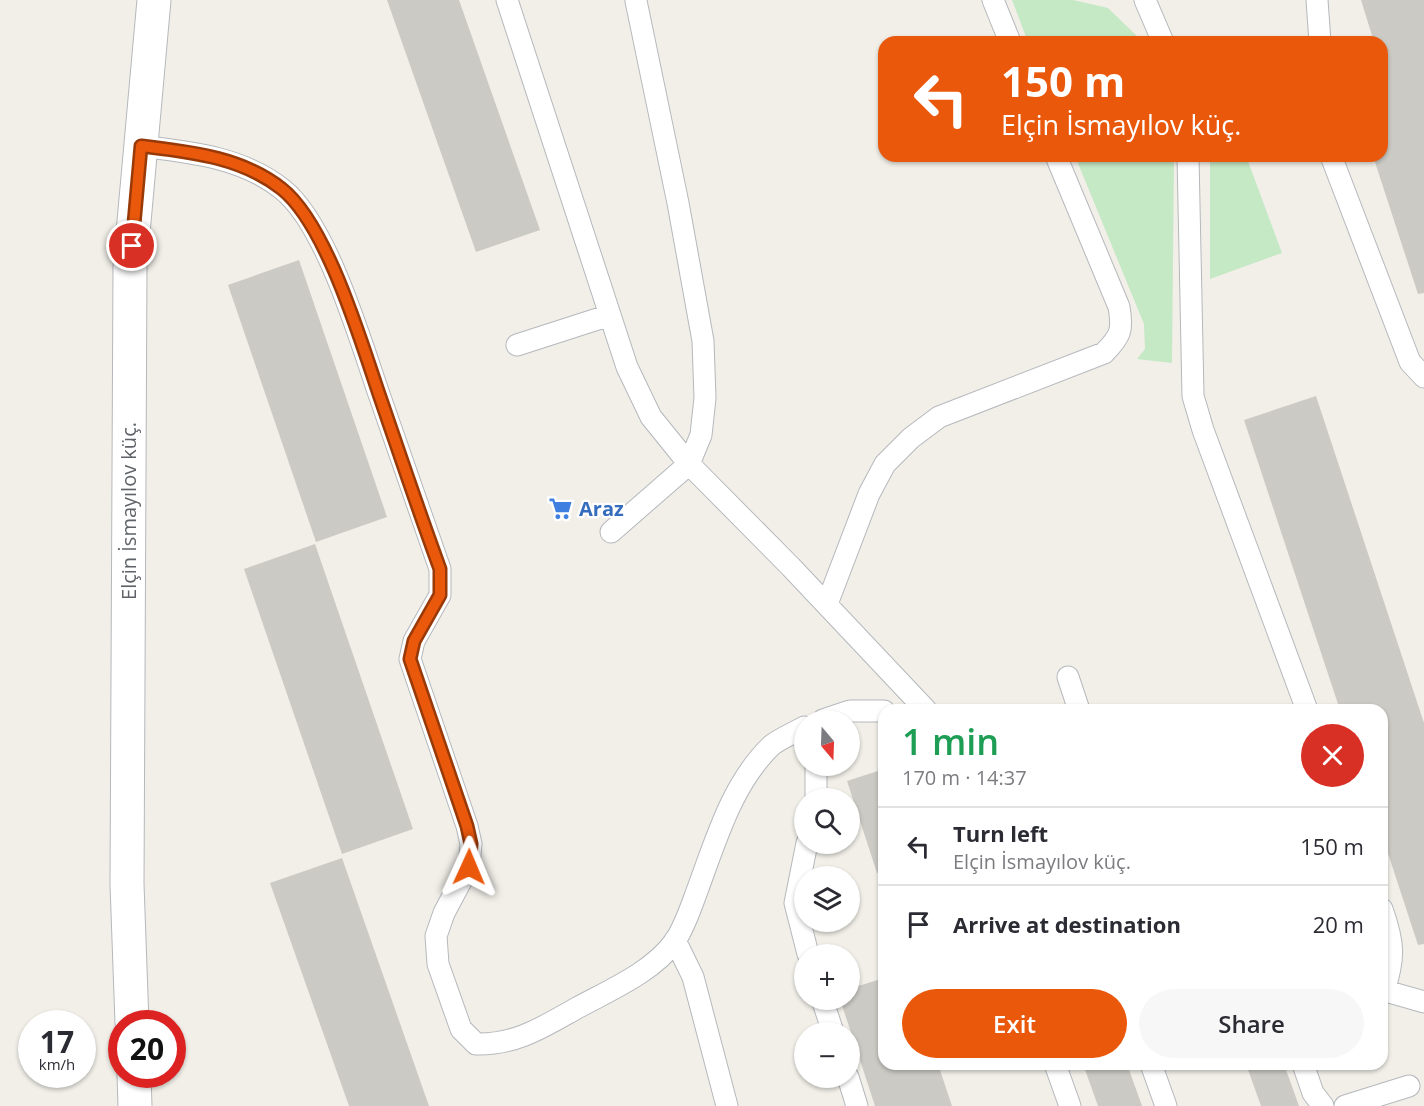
<!DOCTYPE html>
<meta charset="utf-8">
<style>
body{margin:0;font-family:"Open Sans",sans-serif;background:#f7f7f7;color:#2b2b33;height:100vh;display:flex;flex-direction:column;font-size:22px;white-space:nowrap}
*{box-sizing:border-box;margin:0}
p{font-size:20px;color:#7c7c81}
.icon{flex:none;width:33px;height:33px;fill:none;stroke:currentColor;stroke-width:2;stroke-linecap:round;stroke-linejoin:round}
.map{position:relative;flex:1;overflow:hidden}
.drawer{position:absolute;left:878px;top:704px;width:510px;height:366px;display:flex;flex-direction:column;background:#fff;border-radius:18px;box-shadow:0 2px 4px #0004}
.drawer>*{flex:none}
.hud{position:absolute;left:878px;top:36px;width:510px;height:126px;border-radius:18px;box-shadow:0 2px 4px #0004;background:#ea580c;color:#fff;overflow:hidden}
.needle{width:39px;rotate:161deg}
.fabs{position:absolute;left:794px;top:710px;display:grid;gap:12px}
.fabs a{display:grid;place-items:center;width:66px;height:66px;border-radius:50%;background:#fff;box-shadow:0 2px 4px #0004;font-size:30px}
.speed{position:absolute;left:18px;top:1010px;display:flex;gap:12px;font-size:30px;font-weight:700;text-align:center}
.speed>*{display:grid;place-content:center;width:78px;height:78px;border-radius:50%;background:#fff;box-shadow:0 2px 4px #0004;line-height:1}
.speed small{font-size:15px;font-weight:400}
.speed .limit{border:9px solid #d22;background:#fff;color:#111}
.pin{position:absolute;display:grid;place-items:center;width:51px;height:51px;color:#fff;margin:-26px;border:3px solid #fff;border-radius:50%;box-shadow:0 2px 6px #0007}
.me{position:absolute;width:66px;margin:-33px;rotate:1deg;stroke-linejoin:round;filter:drop-shadow(0 0 4px #0008)}
.turn{display:flex;align-items:center;gap:21px;height:126px;padding:0 24px;font-size:27px}
.turn .icon{width:78px;height:78px;stroke-width:2.5}
.turn b{display:block;font-size:42px;line-height:51px}
.round{display:grid;place-items:center;flex:none;width:63px;height:63px;border-radius:32px;background:#f7f7f7}
.overview{display:flex;align-items:center;justify-content:space-between;height:102px;padding:0 24px}
h1{font-size:36px;font-weight:600;line-height:45px;color:#1e9e55}
.button{display:flex;gap:12px;margin-top:auto;padding:12px 24px}
.button a{flex:1;height:69px;border-radius:36px;background:#ea580c;color:#fff;font-size:24px;font-weight:600;line-height:69px;text-align:center}
.button a+a{background:#f7f7f7;color:#2b2b33}
ul{padding:0;list-style:none}
li{display:flex;align-items:center;gap:18px;height:78px;padding:0 24px;border-top:2px solid #e1e1e2}
li div{flex:1}
li b{display:block;font-size:22px}
li em{font-style:normal}
.map>svg:first-child{display:block}
</style>
<div class="map">
<svg width="1424" height="1106" viewBox="0 0 1424 1106">
<rect width="100%" height="100%" fill="#f1efe8"/>
<!-- green -->
<path fill="#c5e8c5" d="M 1012,0 L 1073,0 L 1108,8 L 1143,42 L 1028,42 Z
M 1075,156 L 1174,156 L 1172,363 L 1137,359 L 1145,349 L 1144,324 Z
M 1210,156 L 1246,156 L 1282,253 L 1210,279 Z"/>
<!-- building -->
<path fill="#cccac5" d="M 387,0 L 459,0 L 540,230 L 476,252 Z
M 1361,0 L 1424,0 L 1424,293 L 1418,294 L 1373,156 L 1382,156 L 1382,42 L 1374,42 Z
M 299,260 L 387,517 L 316,542 L 228,285 Z
M 1316,396 L 1424,723 L 1424,944 L 1418,945 L 1382,835 L 1382,710 L 1340,710 L 1244,420 Z
M 315,544 L 413,829 L 342,854 L 244,569 Z
M 884,769 L 884,872 L 877,873 L 847,781 Z
M 342,858 L 429,1106 L 349,1106 L 270,883 Z
M 884,978 L 884,1064 L 938,1064 L 952,1106 L 875,1106 L 840,999 L 849,999 L 849,989 Z
M 1083,1064 L 1127,1064 L 1142,1106 L 1098,1106 Z
M 1246,1064 L 1284,1064 L 1299,1106 L 1261,1106 Z"/>
<g fill="none" stroke-linecap="round" stroke-linejoin="round">
<defs>
<path id="lane" d="M 507,0 L 627,367 L 651,417 L 689,464 L 791,567 L 926,710
M 993,0 L 1010,42
M 1145,0 L 1163,42
M 1317,0 L 1320,42
M 140,146 C 190,152 242,157 282,189 C 327,224 361,343 380,397 C 400,455 420,512 440,569 L 440,595 L 414,641 L 410,659 L 467,826 L 471,844 L 469,866 L 444,913 L 436,936 L 438,964 L 461,1029 L 476,1044 C 516,1045 543,1027 577,1008 C 610,990 653,972 675,941 C 685,926 691,907 697,891 C 716,840 732,783 772,745 C 781,738 794,733 804,727
M 1188,156 L 1193,396 L 1203,430 L 1307,710
M 1331,156 L 1410,362 L 1424,377
M 517,345 L 610,315
M 611,532 L 689,464 L 701,435 L 705,398 L 703,341 L 678,203 L 636,1
M 827,604 L 869,494 L 885,464 L 911,438 L 939,417 L 1104,353 C 1121,336 1123,330 1119,307 L 1056,156
M 1068,677 L 1079,710
M 823,720 L 850,711 L 884,711
M 816,765 L 816,798
M 807,843 L 795,903 L 808,954
M 1382,909 C 1394,943 1395,957 1384,991
M 675,940 L 693,977 L 727,1106
M 1382,990 L 1424,1002
M 822,999 L 833,1032
M 1055,1064 L 1070,1106
M 1151,1064 L 1166,1106
M 1303,1064 L 1313,1093 L 1323,1106
M 848,1077 L 857,1106
M 1345,1106 L 1409,1086"/>
<path id="street" d="M 132,1023 L 127,884 L 130,266 L 154,0
M 134,1074 L 135,1106"/>
</defs>
<!-- lane casing -->
<use href="#lane" stroke="#b5b8bc" stroke-width="23"/>
<!-- street casing -->
<use href="#street" stroke="#b5b8bc" stroke-width="35"/>
<!-- lane -->
<use href="#lane" stroke="#fff" stroke-width="21"/>
<!-- street -->
<use href="#street" stroke="#fff" stroke-width="33"/>
</g>
<g fill="none" stroke-linecap="round" stroke-linejoin="round">
<defs>
<path id="route" d="M 132,246 L 141,146 C 190,152 242,157 282,189 C 327,225 361,342 380,397 C 400,455 419,512 440,569 L 440,595 L 414,641 L 410,659 L 467,826 L 471,844 L 469,867"/>
</defs>
<!-- route casing -->
<use href="#route" stroke="#983908" stroke-width="15"/>
<!-- route -->
<use href="#route" stroke="#ea580c" stroke-width="10"/>
</g>
<!-- icons -->
<defs>
<symbol id="supermarket-bare" viewBox="-9 -9 18 18"><path d="M-6-5.5h2.5l.6 2H6L4.5 2H-2.5L-4.4-4H-6ZM-1.5 3.2a1.3 1.3 0 1 0 .1 0ZM3 3.2a1.3 1.3 0 1 0 .1 0Z" fill="#3f7fe0" stroke="#fff" stroke-width="2.5" paint-order="stroke"/></symbol>
</defs>
<g fill-rule="evenodd">
<use href="#supermarket-bare" x="544" y="492" width="33" height="33"/>
</g>
<g text-anchor="middle" stroke-width="4.5" stroke-linejoin="round" paint-order="stroke">
<!-- shop labels -->
<g font-size="20" font-weight="bold" fill="#366cbe" stroke="#fff" text-anchor="start">
<text x="579" y="516">Araz</text>
</g>
<!-- street labels -->
<g font-size="20" fill="#5f6368" stroke="#fff">
<text transform="translate(129 511) rotate(-90)" y="7">Elçin İsmayılov küç.</text>
</g>
</g>
</svg>
<div class="fabs">
<a><svg class="needle" viewBox="-14 -14 28 28"><path d="M0-13l5 13h-10z" fill="#e53935"/><path d="M0 13l5-13h-10z" fill="#7c7c81"/></svg></a>
<a><svg class="icon" aria-label="search" viewBox="0 0 24 24"><circle cx="10" cy="10" r="6"/><path d="M15 15l6 6"/></svg></a>
<a><svg class="icon" aria-label="layers" viewBox="0 0 24 24"><path d="M12 4l9 5-9 5-9-5zM3 14l9 5 9-5"/></svg></a>
<a>+</a>
<a>−</a>
</div>
<div class="speed"><div>17<small>km/h</small></div><div class="limit">20</div></div>
<div class="pin" style="left:132px;top:246px;background:#d93025"><svg class="icon" aria-label="arrive" viewBox="0 0 24 24"><path d="M6 21V4h12l-3 4 3 4H6"/></svg></div>
<svg class="me" style="left:469px;top:867px" viewBox="-20 -20 40 40"><path d="M0-17L14 15 0 8-14 15z" fill="#ea580c" stroke="#fff" stroke-width="4"/></svg>
<div class="hud">
<div class="turn"><svg class="icon" aria-label="left" viewBox="0 0 24 24"><path d="M17 20v-9H6M10 6l-5 5 5 5"/></svg><div><b>150 m</b>Elçin İsmayılov küç.</div></div>
</div>
<section class="drawer">
<div class="overview"><div><h1>1 min</h1><p>170 m · 14:37</p></div><a class="round" style="background:#d93025;color:#fff"><svg class="icon" aria-label="close" viewBox="0 0 24 24"><path d="M6 6l12 12M18 6L6 18"/></svg></a></div>
<ul>
<li><svg class="icon" aria-label="left" viewBox="0 0 24 24"><path d="M17 20v-9H6M10 6l-5 5 5 5"/></svg><div><b>Turn left</b><p>Elçin İsmayılov küç.</p></div><em>150 m</em></li>
<li><svg class="icon" aria-label="arrive" viewBox="0 0 24 24"><path d="M6 21V4h12l-3 4 3 4H6"/></svg><div><b>Arrive at destination</b></div><em>20 m</em></li>
</ul>
<div class="button"><a>Exit</a><a>Share</a></div>
</section>
</div>
